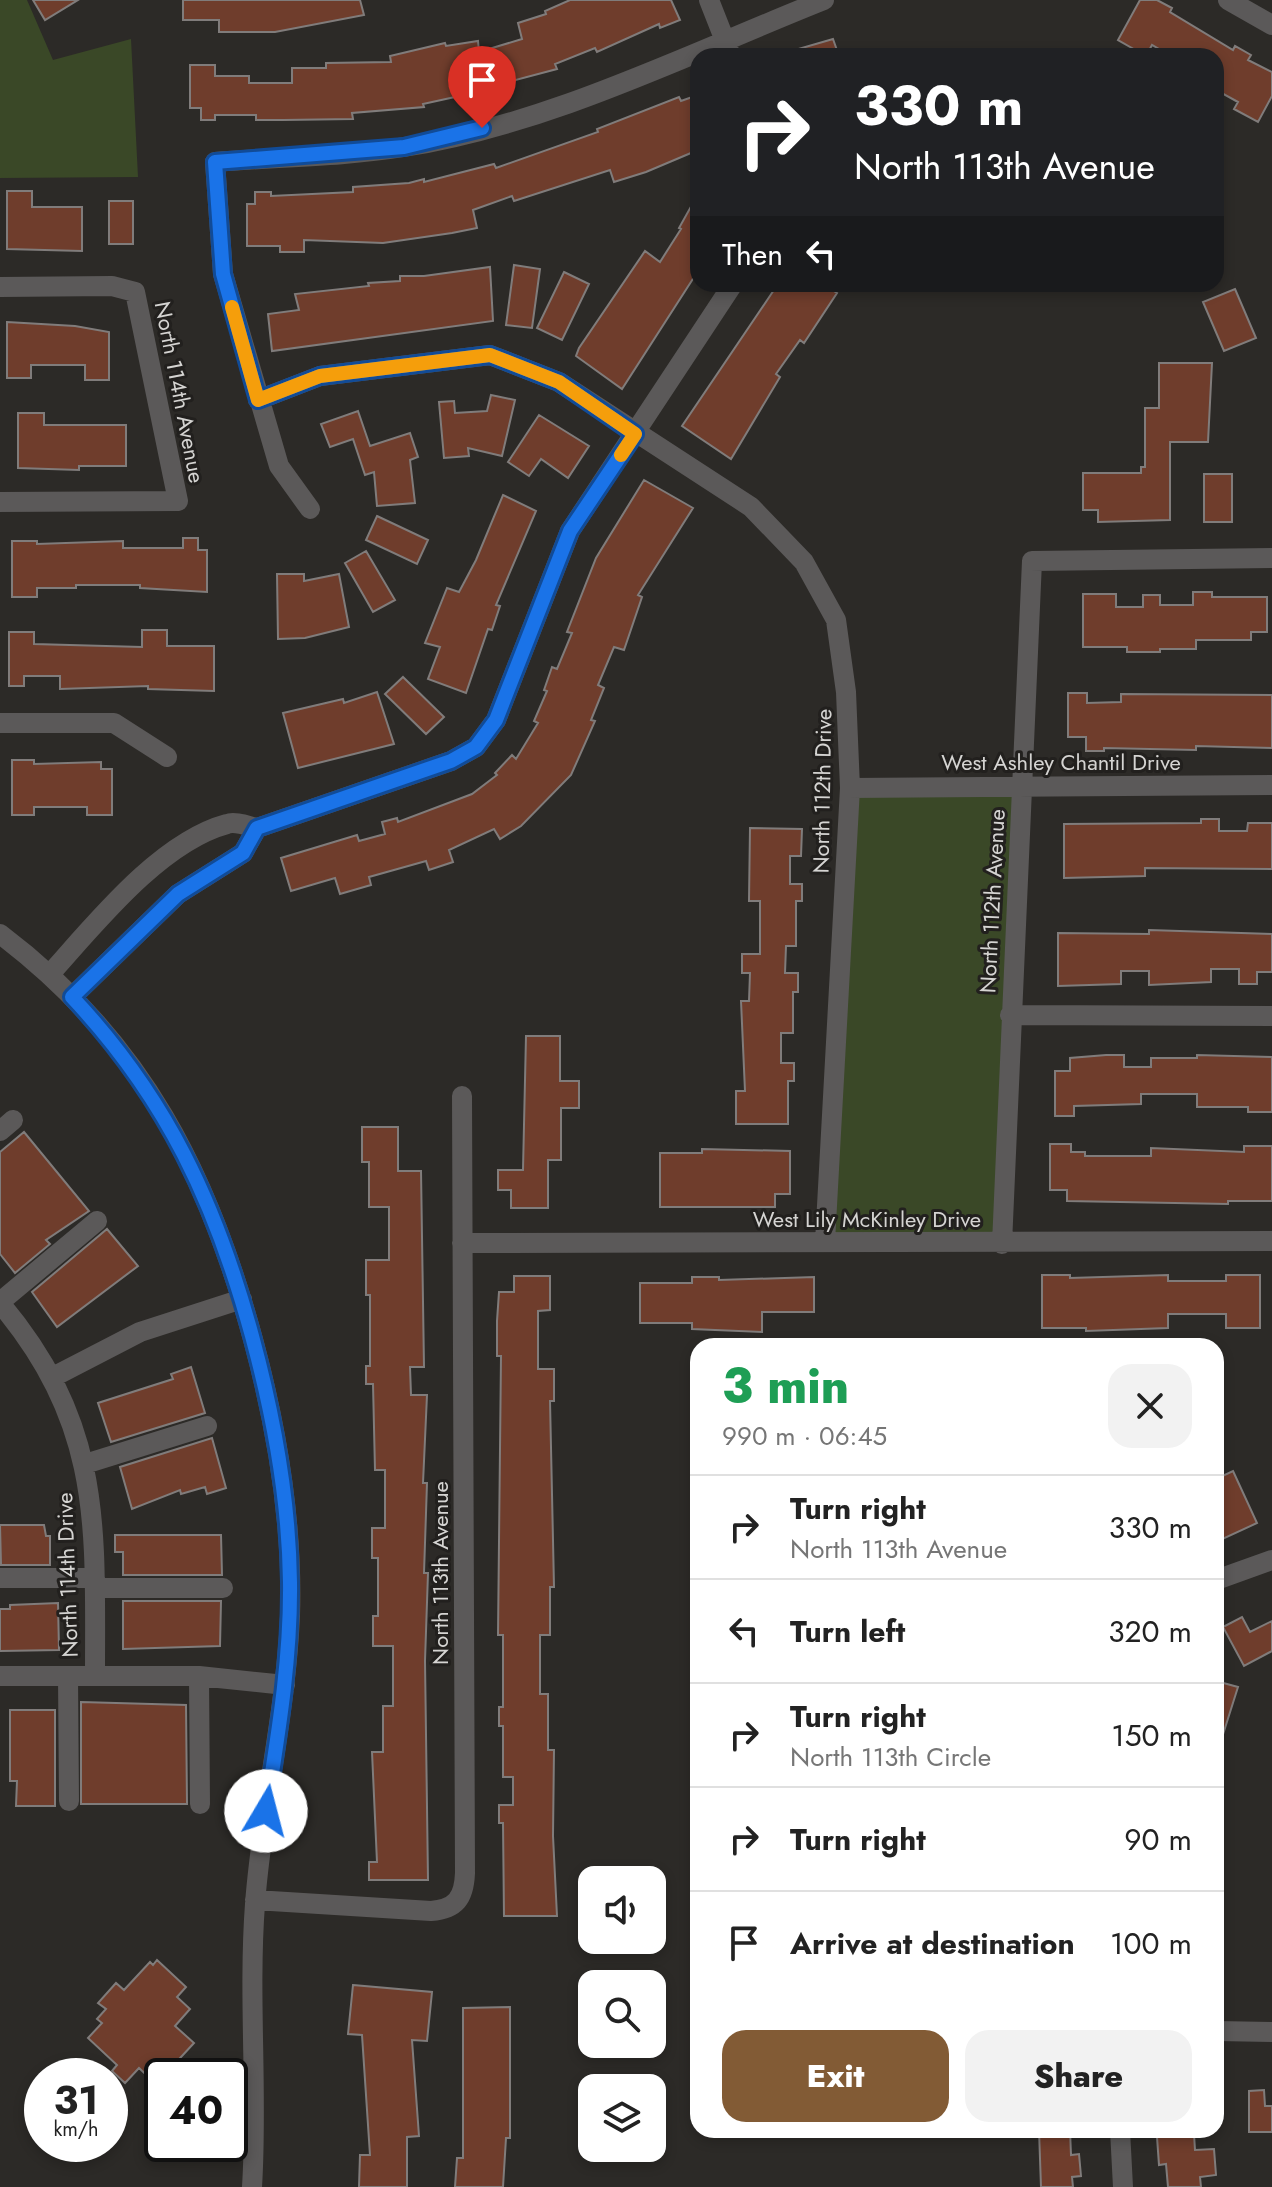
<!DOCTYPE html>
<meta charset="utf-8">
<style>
body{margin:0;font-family:Jost,sans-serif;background:#f2f2f2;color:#222;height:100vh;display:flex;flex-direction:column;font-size:30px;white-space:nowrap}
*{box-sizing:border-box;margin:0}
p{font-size:26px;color:#767676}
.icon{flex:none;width:44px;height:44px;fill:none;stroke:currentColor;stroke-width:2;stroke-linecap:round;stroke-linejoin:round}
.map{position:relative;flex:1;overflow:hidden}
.sheet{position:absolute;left:690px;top:1338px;width:534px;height:800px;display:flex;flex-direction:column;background:#fff;border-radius:24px;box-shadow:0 4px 12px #0003}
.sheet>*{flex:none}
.banner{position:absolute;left:690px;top:48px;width:534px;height:244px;border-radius:24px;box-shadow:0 4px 12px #0003;background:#202124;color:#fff;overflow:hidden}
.buttons{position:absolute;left:578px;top:1866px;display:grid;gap:16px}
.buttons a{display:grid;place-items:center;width:88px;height:88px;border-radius:16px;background:#fff;box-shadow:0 4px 12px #0003;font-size:40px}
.speed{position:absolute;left:24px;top:2058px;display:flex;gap:16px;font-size:40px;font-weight:700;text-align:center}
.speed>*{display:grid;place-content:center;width:104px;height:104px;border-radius:50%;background:#fff;box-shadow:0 4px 12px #0003;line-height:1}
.speed small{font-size:20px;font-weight:400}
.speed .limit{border:4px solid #111;border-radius:12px;background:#fff;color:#111}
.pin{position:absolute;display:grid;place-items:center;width:68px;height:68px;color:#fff;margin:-82px -34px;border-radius:50% 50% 50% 0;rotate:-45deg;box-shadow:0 0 8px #0007}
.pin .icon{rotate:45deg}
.me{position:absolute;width:88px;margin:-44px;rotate:8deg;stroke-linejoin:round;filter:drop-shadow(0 0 6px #0008)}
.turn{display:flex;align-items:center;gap:28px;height:168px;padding:0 32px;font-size:36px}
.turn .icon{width:104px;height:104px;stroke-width:2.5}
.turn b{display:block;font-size:56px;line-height:68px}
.then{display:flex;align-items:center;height:76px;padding:0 32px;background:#0003;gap:16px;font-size:30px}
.round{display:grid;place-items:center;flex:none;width:84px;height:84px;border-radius:24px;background:#f2f2f2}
.headline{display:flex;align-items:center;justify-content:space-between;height:136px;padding:0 32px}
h1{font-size:48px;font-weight:800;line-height:60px;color:#1e9e55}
.primary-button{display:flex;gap:16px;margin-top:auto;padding:16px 32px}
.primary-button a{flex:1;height:92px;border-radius:24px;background:#825b35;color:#fff;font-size:32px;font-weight:800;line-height:92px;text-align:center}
.primary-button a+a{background:#f2f2f2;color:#222}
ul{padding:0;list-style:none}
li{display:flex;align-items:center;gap:24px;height:104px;padding:0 32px;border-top:2px solid #e0e0e0}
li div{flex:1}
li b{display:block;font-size:30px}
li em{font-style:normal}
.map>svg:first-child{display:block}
</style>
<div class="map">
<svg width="1272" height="2187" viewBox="0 0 1272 2187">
<rect width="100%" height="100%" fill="#2c2a27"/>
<!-- green -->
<path fill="#3a4827" d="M 0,0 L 27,0 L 53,60 L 131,39 L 138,177 L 0,178 Z
M 1023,785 L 1002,1244 L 825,1242 L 850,788 Z"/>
<!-- building -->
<path fill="#6f3d2c" stroke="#807c7b" stroke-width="2" d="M 33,0 L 78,0 L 45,20 Z
M 183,0 L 360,0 L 364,15 L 275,32 L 219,32 L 219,20 L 183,20 Z
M 570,0 L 671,0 L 680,20 L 660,28 L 659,24 L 597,52 L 595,48 L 555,64 L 557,69 L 485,88 L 486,93 L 464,95 L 423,104 L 424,107 L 352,113 L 353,119 L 283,120 L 256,120 L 256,115 L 215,115 L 215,120 L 201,120 L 201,108 L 190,108 L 190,65 L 215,65 L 215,76 L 249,76 L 249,83 L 292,83 L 292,68 L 326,68 L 326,63 L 391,62 L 390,56 L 445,43 L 446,46 L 478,41 L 479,52 L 522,39 L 518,23 L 546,14 L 545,11 Z
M 1140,0 L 1157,0 L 1172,8 L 1170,12 L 1233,50 L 1235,46 L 1251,55 L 1248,60 L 1272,72 L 1272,96 L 1258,122 L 1234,109 L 1238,102 L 1216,90 L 1216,56 L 1171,56 L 1152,45 L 1146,56 L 1118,40 Z
M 833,39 L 839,56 L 788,56 L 788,52 Z
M 698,95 L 698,150 L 646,172 L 614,182 L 610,170 L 514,201 L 512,196 L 473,210 L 477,228 L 452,233 L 383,243 L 304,240 L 304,252 L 280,252 L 280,246 L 247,246 L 247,204 L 255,204 L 255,192 L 271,192 L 271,196 L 353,192 L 353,187 L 409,183 L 424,179 L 424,182 L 494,164 L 496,168 L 598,132 L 597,129 L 679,97 L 681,101 Z
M 7,191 L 32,191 L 32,207 L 82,207 L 82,251 L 7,249 Z
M 698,194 L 698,271 L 622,389 L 576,356 L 579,348 L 645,251 L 660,262 L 681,229 L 679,228 Z
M 109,201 L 133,201 L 133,244 L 109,244 Z
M 514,265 L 540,269 L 532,328 L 506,325 Z
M 490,267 L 493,321 L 272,351 L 268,314 L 299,310 L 295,294 L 369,286 L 368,283 L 400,281 L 400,276 L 424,276 Z
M 564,272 L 589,284 L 562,340 L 537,328 Z
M 778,284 L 822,284 L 837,293 L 804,343 L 800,340 L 776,374 L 780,377 L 731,459 L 682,426 Z
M 1235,289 L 1256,338 L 1224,351 L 1203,302 Z
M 7,322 L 75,326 L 109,332 L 109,380 L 85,380 L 85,365 L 31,365 L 31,378 L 7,378 Z
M 1159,363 L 1212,363 L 1208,442 L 1170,442 L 1170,520 L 1098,522 L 1098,510 L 1083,510 L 1083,473 L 1141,473 L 1141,467 L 1145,467 L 1145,408 L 1159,408 Z
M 491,395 L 515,400 L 502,456 L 468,448 L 469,456 L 444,458 L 439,402 L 454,401 L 455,413 L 487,411 Z
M 358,411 L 370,446 L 410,433 L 418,457 L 410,460 L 415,503 L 377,506 L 374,472 L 365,475 L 353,439 L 330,447 L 321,424 Z
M 18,413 L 44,413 L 44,425 L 126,425 L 126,466 L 79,466 L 79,470 L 18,468 Z
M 539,415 L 589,446 L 568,478 L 541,459 L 529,476 L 508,462 Z
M 1204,474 L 1232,474 L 1232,522 L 1204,522 Z
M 644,480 L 693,508 L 638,595 L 642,597 L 624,650 L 614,647 L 598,685 L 604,688 L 591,720 L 595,721 L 571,775 L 521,826 L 500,839 L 494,829 L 449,850 L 453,862 L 429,870 L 426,861 L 369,877 L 371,885 L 340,894 L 335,878 L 291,891 L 281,858 L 357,835 L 359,841 L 385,834 L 382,822 L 397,818 L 398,822 L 472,794 L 497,775 L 495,773 L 512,755 L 516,759 L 538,723 L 534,721 L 547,691 L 544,690 L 552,667 L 557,669 L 572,633 L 567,632 L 596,558 Z
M 503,495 L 536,511 L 496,605 L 500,606 L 492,630 L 488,629 L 466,693 L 428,679 L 440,647 L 425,643 L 447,588 L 459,592 L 476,560 Z
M 377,516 L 428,540 L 417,564 L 366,540 Z
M 183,538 L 198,538 L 198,550 L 207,550 L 207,592 L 140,588 L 140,585 L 76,585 L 76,588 L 37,588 L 37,597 L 12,597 L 12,541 L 37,541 L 37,544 L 123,541 L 123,548 L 183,548 Z
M 366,551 L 395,600 L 373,612 L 345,563 Z
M 277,574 L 304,574 L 304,581 L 339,574 L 349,627 L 305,638 L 278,639 Z
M 1193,592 L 1212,592 L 1212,597 L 1267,597 L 1267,632 L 1251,632 L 1251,640 L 1196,640 L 1196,649 L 1160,649 L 1160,652 L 1127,652 L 1127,647 L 1083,647 L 1083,594 L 1116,594 L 1116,607 L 1143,607 L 1143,595 L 1160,595 L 1160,605 L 1193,605 Z
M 142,630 L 167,630 L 167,646 L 214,646 L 214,691 L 148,689 L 148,686 L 60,689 L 60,676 L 24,676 L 24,686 L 9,686 L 9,632 L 34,632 L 34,644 L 142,647 Z
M 403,677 L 444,717 L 426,734 L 385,694 Z
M 377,692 L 394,744 L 298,768 L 283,713 L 343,699 L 344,703 Z
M 1068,693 L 1087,693 L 1087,703 L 1121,702 L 1121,694 L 1272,695 L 1272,748 L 1196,746 L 1196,750 L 1104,748 L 1104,751 L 1086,751 L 1086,737 L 1068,737 Z
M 12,760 L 34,760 L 34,764 L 101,762 L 101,769 L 112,769 L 112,815 L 87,815 L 87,807 L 34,807 L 34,815 L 12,815 Z
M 1201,819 L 1219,819 L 1219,831 L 1247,831 L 1248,823 L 1272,823 L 1272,869 L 1145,868 L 1145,876 L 1064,878 L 1064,824 L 1201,823 Z
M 750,828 L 802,829 L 801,856 L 790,856 L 790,884 L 802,884 L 802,901 L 796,901 L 796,946 L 786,946 L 785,973 L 798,973 L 798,992 L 793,992 L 793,1033 L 781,1033 L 781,1063 L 794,1063 L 794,1081 L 788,1081 L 788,1124 L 736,1124 L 736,1091 L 745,1091 L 741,1001 L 749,1001 L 750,973 L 742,973 L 742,954 L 760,954 L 760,901 L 749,901 Z
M 1149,930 L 1272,934 L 1272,972 L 1257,972 L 1257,984 L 1239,984 L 1239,969 L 1211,969 L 1211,982 L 1149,985 L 1149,971 L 1121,971 L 1121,984 L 1058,986 L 1058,933 L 1149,934 Z
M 526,1036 L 560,1036 L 560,1081 L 579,1081 L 579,1108 L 561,1108 L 561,1160 L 548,1160 L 548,1208 L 511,1208 L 511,1190 L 498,1190 L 498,1170 L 523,1170 Z
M 1106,1055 L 1124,1055 L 1124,1067 L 1151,1067 L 1151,1058 L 1197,1058 L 1197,1055 L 1272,1057 L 1272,1112 L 1248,1112 L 1248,1107 L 1197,1107 L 1197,1094 L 1141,1094 L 1141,1104 L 1074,1106 L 1074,1116 L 1055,1116 L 1055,1071 L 1070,1071 L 1070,1058 Z
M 362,1127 L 398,1127 L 398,1171 L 421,1171 L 424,1367 L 410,1367 L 411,1395 L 427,1395 L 423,1483 L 427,1483 L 424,1573 L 428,1573 L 425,1661 L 428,1880 L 369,1880 L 369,1862 L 377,1862 L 372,1752 L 383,1752 L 383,1706 L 393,1706 L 393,1646 L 373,1646 L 373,1616 L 378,1616 L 378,1558 L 372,1558 L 372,1528 L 385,1528 L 385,1470 L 375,1470 L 373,1384 L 366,1384 L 366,1366 L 370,1366 L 370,1295 L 366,1295 L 366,1260 L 389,1260 L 389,1207 L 369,1207 L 369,1162 L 362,1162 Z
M 24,1132 L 89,1211 L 46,1240 L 50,1244 L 15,1273 L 0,1254 L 0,1152 Z
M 1050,1144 L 1071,1144 L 1071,1152 L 1085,1152 L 1085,1156 L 1151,1156 L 1151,1148 L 1244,1152 L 1244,1146 L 1272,1146 L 1272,1201 L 1228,1201 L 1228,1204 L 1067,1201 L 1067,1190 L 1050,1190 Z
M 702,1149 L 790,1151 L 790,1194 L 775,1194 L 775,1207 L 660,1207 L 660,1153 L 702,1153 Z
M 107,1229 L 138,1266 L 57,1327 L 32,1292 Z
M 1042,1275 L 1070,1275 L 1070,1278 L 1168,1275 L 1168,1281 L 1226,1281 L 1226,1275 L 1260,1275 L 1260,1328 L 1226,1328 L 1226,1314 L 1168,1314 L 1168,1328 L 1086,1331 L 1086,1328 L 1042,1328 Z
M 514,1276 L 550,1276 L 550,1310 L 538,1311 L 538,1369 L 554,1369 L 554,1401 L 550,1401 L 554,1587 L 550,1587 L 550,1635 L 540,1635 L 540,1694 L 548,1694 L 548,1750 L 554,1750 L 553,1836 L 557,1916 L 504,1916 L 503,1823 L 499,1823 L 499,1805 L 513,1805 L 513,1777 L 503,1777 L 503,1726 L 499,1726 L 499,1707 L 503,1707 L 503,1635 L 498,1635 L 501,1356 L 497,1356 L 497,1321 L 499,1292 L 514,1292 Z
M 692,1277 L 719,1277 L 719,1280 L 814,1277 L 814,1312 L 762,1312 L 762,1332 L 692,1329 L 692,1323 L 640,1323 L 640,1283 L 692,1283 Z
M 191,1367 L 205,1413 L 111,1442 L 98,1403 L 173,1379 L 171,1374 Z
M 212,1438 L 226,1488 L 207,1494 L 205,1487 L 181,1494 L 180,1490 L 132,1509 L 120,1467 Z
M 1233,1471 L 1257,1523 L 1216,1542 L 1216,1479 Z
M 0,1525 L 44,1525 L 46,1536 L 50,1536 L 50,1565 L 1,1565 Z
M 115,1535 L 221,1535 L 222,1575 L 123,1575 L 123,1552 L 115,1552 Z
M 221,1601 L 220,1646 L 123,1649 L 123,1601 Z
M 58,1603 L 59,1650 L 0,1651 L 0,1609 L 10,1609 L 10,1605 Z
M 1242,1617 L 1250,1632 L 1272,1621 L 1272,1651 L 1244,1666 L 1223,1627 Z
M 1216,1681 L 1238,1687 L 1219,1747 L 1216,1747 Z
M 81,1702 L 186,1705 L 187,1804 L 81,1804 Z
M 10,1710 L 55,1710 L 55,1806 L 16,1806 L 17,1781 L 10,1781 Z
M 157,1960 L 186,1987 L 177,1997 L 190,2009 L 175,2026 L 194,2043 L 156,2084 L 139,2068 L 125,2083 L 112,2071 L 117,2065 L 88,2038 L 102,2023 L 97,2019 L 106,2009 L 98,2003 L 116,1983 L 124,1990 L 150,1962 L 153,1965 Z
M 353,1985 L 432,1992 L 427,2041 L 412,2040 L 419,2136 L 407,2137 L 407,2187 L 359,2187 L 360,2155 L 370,2155 L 362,2035 L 348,2034 Z
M 510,2007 L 510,2138 L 506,2138 L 503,2187 L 455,2187 L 457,2158 L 463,2158 L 463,2008 Z
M 1264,2090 L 1265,2106 L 1272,2106 L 1272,2132 L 1249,2132 L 1249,2091 Z
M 1039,2130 L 1070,2130 L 1071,2155 L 1079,2154 L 1081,2176 L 1072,2177 L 1073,2187 L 1041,2187 Z
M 1194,2134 L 1195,2150 L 1214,2149 L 1216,2175 L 1200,2177 L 1201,2187 L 1168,2187 L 1166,2164 L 1159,2165 L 1157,2137 Z"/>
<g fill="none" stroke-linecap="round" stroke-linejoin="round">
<!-- minor -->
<path stroke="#5b5959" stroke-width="20" d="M 709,0 L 731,56
M 1228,0 L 1272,25
M 0,287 L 112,286 L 135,292 L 178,501 L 0,502
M 258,400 L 320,376 L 490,355 L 559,382 L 751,507 L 804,562 L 836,620 L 846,692 L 850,788 L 825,1242
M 310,509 L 279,466 L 223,274 L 215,162 C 277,157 342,157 404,147 C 550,124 688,54 824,0
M 0,723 L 114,723 L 167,757
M 850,788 L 1272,785
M 0,934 C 142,1041 209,1175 254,1343 C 278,1433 293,1523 290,1616 C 286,1713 262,1808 255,1904 C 248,1998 258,2093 252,2187
M 50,974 C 95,924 160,842 227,824 C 235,821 248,826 257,828 L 451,761 L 476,747 L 496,720 L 570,531 L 733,284
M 72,997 L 178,894 L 243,853 L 257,828
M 1010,1015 L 1272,1016
M 0,1131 L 13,1120
M 462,1243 L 1272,1241
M 1002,1244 L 1032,561 L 1272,558
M 0,1302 L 97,1221
M 0,1303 C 103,1426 95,1525 95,1676
M 53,1377 L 140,1332 L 242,1299
M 85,1464 L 207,1426
M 0,1578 L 95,1578
M 1216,1580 L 1272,1560
M 95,1588 L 223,1588
M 0,1676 L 199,1676 L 285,1685
M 68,1676 L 69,1801
M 199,1676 L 200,1804
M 255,1900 L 431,1911 C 456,1909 464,1898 465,1873 L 462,1096
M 1216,2031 L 1272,2032
M 1120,2130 L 1123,2187"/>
</g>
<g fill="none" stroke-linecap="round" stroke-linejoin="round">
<defs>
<path id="route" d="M 266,1811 C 278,1735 291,1659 290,1582 C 289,1498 274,1417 252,1336 C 216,1204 167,1098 72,997 L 178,894 L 243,853 L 257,828 L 451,761 L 476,747 L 496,720 L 570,531 L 635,434 L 559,382 L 490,355 L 320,376 L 258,400 L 223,274 L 215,162 L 404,147 L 482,128"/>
</defs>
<!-- route casing -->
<use href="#route" stroke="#114b97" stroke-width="20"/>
<!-- route -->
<use href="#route" stroke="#1a73e8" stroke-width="14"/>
<!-- slow -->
<path stroke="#f59e0b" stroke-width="14" d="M 232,307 L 258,400 L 320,376 L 490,355 L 559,382 L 635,434 L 621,455"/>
</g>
<g text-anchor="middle" stroke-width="6" stroke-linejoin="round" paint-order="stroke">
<!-- street labels -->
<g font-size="22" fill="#d5d4d2" stroke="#22201e">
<text transform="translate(180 392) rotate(79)" y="8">North 114th Avenue</text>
<text x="1061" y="770">West Ashley Chantil Drive</text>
<text transform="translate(822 791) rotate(-89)" y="8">North 112th Drive</text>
<text transform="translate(992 901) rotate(-87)" y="8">North 112th Avenue</text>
<text x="867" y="1227">West Lily McKinley Drive</text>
<text transform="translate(440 1573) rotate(-90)" y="8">North 113th Avenue</text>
<text transform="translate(67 1575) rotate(-92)" y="8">North 114th Drive</text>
</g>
</g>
</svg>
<div class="buttons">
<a><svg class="icon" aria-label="sound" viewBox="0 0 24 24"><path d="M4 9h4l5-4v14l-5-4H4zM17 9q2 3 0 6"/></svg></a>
<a><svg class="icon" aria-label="search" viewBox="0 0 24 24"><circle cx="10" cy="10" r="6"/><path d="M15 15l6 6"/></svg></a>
<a><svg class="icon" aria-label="layers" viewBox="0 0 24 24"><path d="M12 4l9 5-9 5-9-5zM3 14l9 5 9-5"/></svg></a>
</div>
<div class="speed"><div>31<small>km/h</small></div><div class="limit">40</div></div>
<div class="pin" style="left:482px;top:128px;background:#d93025"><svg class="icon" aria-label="arrive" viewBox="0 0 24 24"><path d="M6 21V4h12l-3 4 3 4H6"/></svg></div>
<svg class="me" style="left:266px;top:1811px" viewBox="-20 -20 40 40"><circle r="19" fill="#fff"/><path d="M0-13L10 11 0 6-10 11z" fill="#1a73e8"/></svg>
<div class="banner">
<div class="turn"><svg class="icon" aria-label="right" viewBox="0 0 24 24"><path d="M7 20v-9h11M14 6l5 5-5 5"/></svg><div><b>330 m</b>North 113th Avenue</div></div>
<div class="then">Then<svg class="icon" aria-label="left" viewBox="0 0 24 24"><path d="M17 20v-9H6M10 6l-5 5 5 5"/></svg></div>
</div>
<section class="sheet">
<div class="headline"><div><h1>3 min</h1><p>990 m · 06:45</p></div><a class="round"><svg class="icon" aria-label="close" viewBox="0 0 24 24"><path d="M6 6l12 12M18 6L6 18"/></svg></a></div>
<ul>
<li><svg class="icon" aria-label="right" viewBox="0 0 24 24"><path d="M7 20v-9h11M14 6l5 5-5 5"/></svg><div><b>Turn right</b><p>North 113th Avenue</p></div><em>330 m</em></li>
<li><svg class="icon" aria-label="left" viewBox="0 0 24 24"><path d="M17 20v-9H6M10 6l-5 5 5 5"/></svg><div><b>Turn left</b></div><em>320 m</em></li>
<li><svg class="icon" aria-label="right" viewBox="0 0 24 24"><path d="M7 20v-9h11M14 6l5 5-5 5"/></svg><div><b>Turn right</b><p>North 113th Circle</p></div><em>150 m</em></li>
<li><svg class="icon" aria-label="right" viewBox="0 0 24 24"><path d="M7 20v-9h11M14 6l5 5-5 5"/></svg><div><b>Turn right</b></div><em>90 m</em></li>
<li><svg class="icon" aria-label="arrive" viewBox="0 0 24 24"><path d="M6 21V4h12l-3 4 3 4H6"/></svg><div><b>Arrive at destination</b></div><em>100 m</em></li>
</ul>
<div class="primary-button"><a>Exit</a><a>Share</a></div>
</section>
</div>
